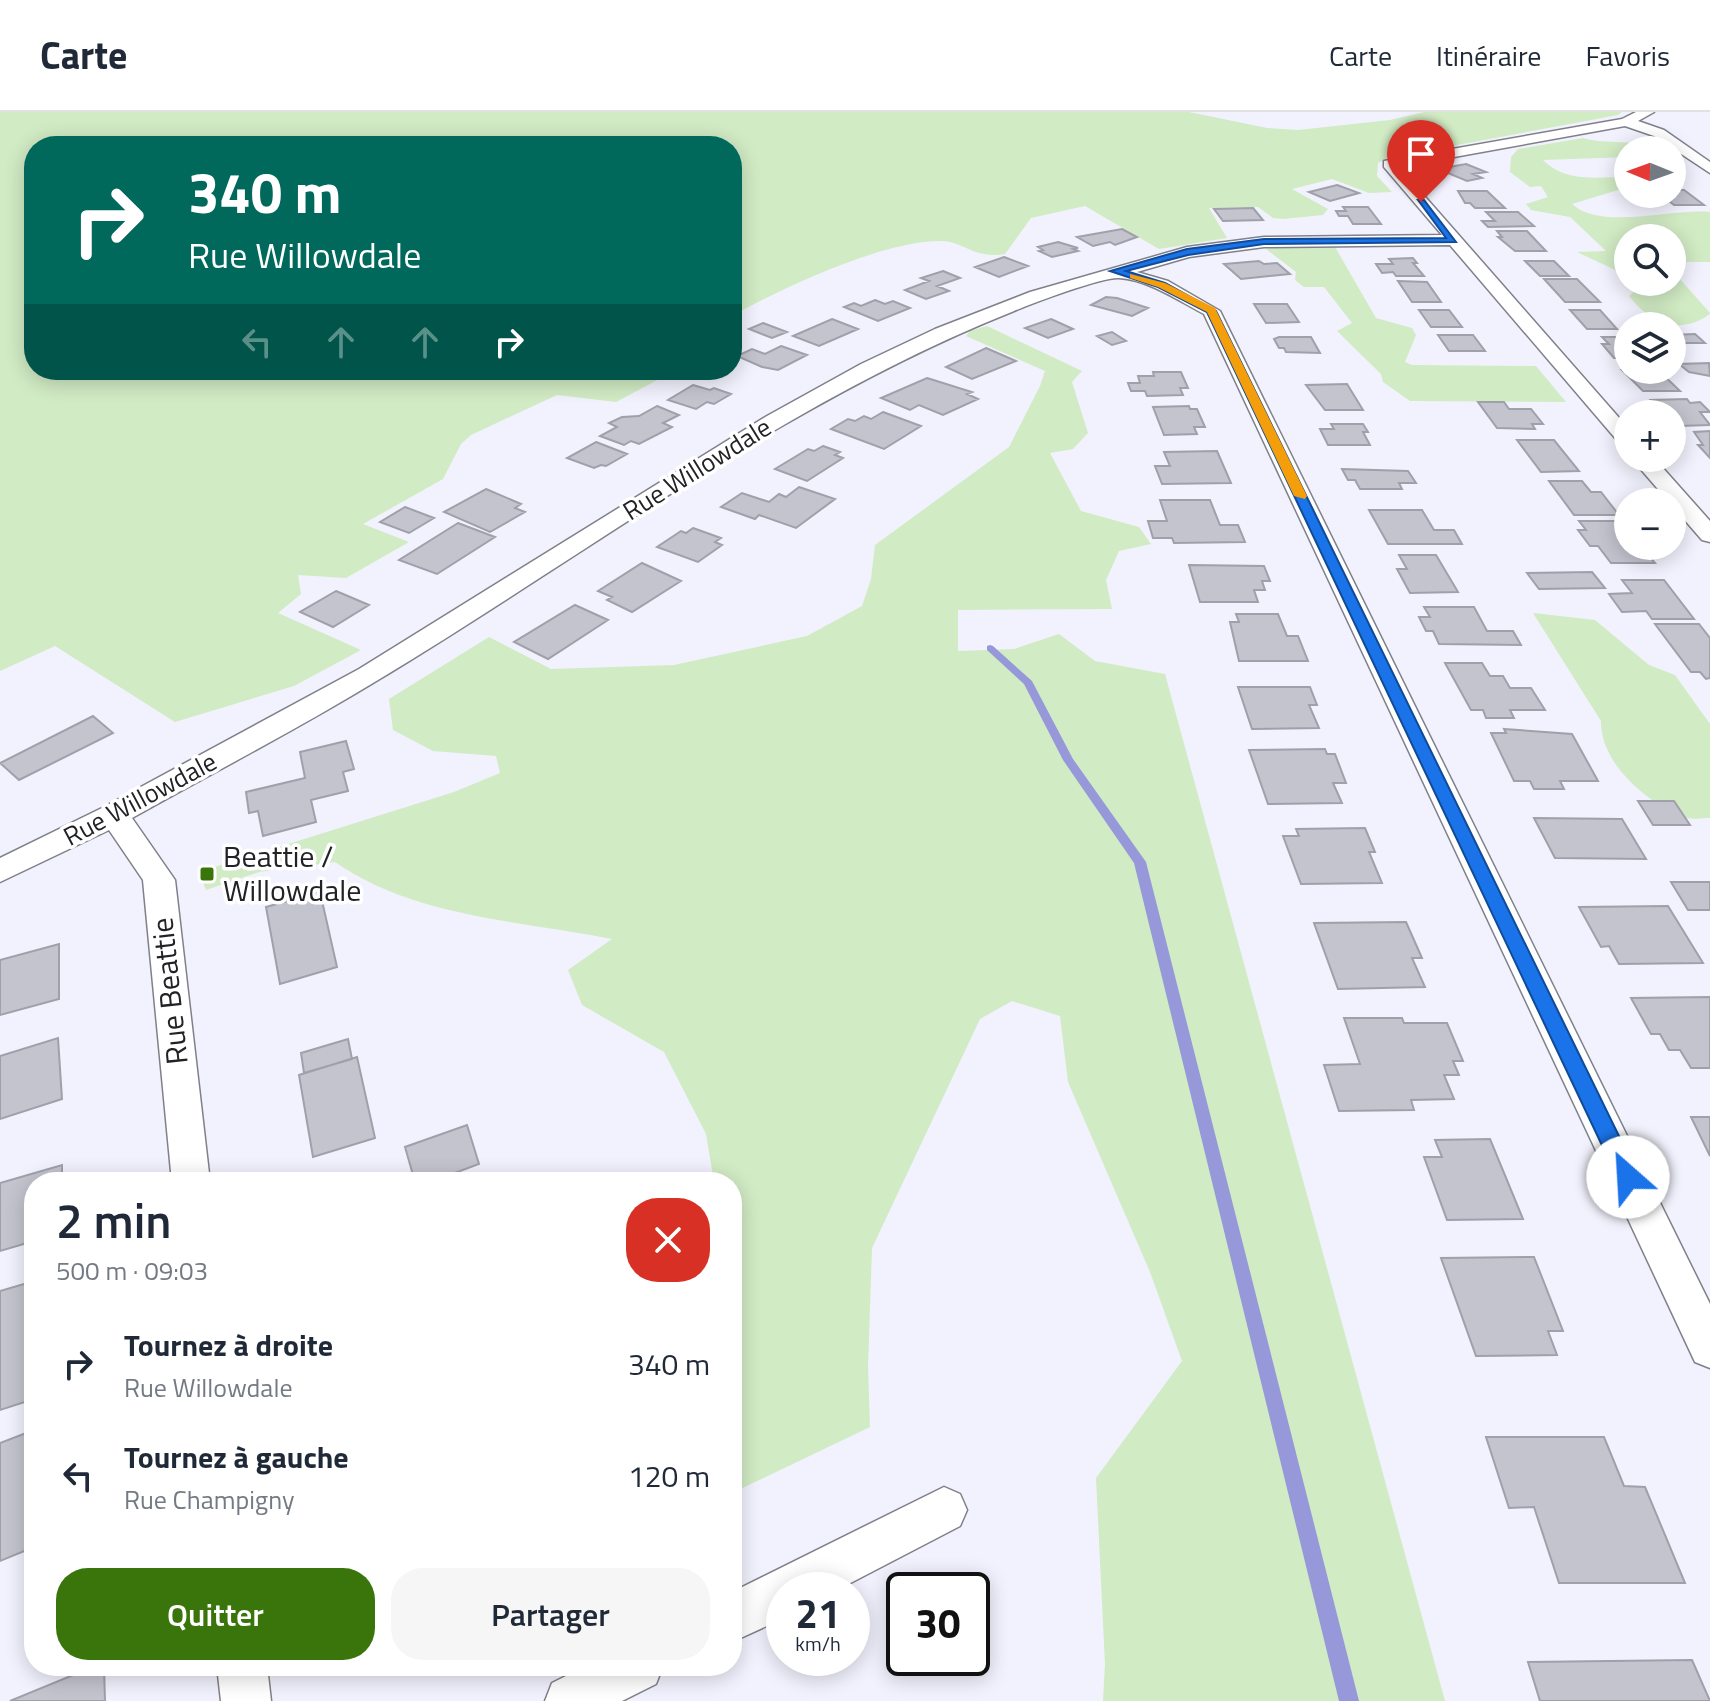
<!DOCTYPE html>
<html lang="fr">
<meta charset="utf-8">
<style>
body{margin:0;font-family:"Titillium Web",sans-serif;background:#f6f6f7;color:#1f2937;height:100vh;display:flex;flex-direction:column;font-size:30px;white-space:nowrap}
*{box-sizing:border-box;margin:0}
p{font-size:26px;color:#747a83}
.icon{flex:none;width:44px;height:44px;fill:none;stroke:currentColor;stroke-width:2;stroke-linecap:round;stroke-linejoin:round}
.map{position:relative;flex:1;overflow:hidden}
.sheet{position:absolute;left:24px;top:1060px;width:718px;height:504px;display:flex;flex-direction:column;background:#fff;border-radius:32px;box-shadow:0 4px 20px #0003}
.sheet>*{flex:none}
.guide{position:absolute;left:24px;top:24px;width:718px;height:244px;border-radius:32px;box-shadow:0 4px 20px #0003;background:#00695c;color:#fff;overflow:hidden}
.needle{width:52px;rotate:271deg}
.controls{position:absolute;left:1614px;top:24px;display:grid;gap:16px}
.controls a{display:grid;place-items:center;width:72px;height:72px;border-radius:50%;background:#fff;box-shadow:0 4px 20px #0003;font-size:40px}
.speed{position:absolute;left:766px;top:1460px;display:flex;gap:16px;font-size:40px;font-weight:700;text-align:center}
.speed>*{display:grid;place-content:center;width:104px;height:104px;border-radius:50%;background:#fff;box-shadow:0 4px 20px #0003;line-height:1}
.speed small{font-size:20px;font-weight:400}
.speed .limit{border:4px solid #111;border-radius:12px;background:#fff;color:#111}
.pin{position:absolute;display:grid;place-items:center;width:68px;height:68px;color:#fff;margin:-82px -34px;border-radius:50% 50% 50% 0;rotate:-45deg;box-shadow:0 0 8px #0007}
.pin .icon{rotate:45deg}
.me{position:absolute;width:88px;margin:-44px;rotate:334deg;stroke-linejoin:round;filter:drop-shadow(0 0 6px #0008)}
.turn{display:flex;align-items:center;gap:28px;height:168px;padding:0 32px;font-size:36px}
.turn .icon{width:104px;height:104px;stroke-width:2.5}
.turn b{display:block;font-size:56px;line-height:68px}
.lanes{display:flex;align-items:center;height:76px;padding:0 32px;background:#0003;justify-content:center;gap:40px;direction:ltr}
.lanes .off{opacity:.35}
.round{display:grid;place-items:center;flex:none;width:84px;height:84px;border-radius:32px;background:#f6f6f7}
.summary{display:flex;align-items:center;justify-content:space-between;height:136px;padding:0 32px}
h1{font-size:48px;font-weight:600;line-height:60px}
.button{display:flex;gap:16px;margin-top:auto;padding:16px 32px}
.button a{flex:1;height:92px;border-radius:32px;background:#3a750b;color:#fff;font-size:32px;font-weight:600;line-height:92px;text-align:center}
.button a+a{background:#f6f6f7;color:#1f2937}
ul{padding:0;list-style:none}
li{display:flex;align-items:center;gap:24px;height:112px;padding:0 32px}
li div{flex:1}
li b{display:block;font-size:30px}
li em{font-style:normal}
header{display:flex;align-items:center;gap:48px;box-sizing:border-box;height:112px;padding:0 40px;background:#fff;border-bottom:2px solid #e0e1e3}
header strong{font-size:38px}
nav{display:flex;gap:44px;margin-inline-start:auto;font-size:28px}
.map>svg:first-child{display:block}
</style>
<header>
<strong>Carte</strong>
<nav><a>Carte</a><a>Itinéraire</a><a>Favoris</a></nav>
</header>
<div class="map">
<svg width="1710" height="1589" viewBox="0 0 1710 1589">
<rect width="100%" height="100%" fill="#f1f2fd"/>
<!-- green -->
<path fill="#d1ebc4" d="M 0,0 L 1189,0 L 1267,16 L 1298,18 L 1390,8 L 1424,0 L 1622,0 L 1618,3 L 1387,46 L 1378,51 L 1377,64 L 1392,80 L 1369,81 L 1332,67 L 1292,77 L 1328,97 L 1323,103 L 1283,107 L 1273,106 L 1258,95 L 1209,96 L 1227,126 L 1159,137 L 1085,94 L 1031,106 L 1005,142 C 972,147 965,129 940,129 C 882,129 782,176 732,204 L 732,34 L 34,34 L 34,258 L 676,258 L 616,290 L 557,283 L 471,323 L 461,332 L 443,367 L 363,412 L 409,430 L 346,466 L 298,463 L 301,482 L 278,501 L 361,538 L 294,574 L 175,610 L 55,534 L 0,559 Z
M 1583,26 C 1606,33 1638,26 1655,38 L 1628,38 L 1628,45 L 1543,48 C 1566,71 1597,65 1628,65 L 1628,75 L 1572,92 C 1601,119 1671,96 1710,100 L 1710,150 L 1672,150 L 1672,126 L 1628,126 L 1628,164 L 1577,140 L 1606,139 L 1570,105 L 1531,98 L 1526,92 L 1548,85 L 1541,74 L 1530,75 L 1510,60 L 1511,45 L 1518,37 Z
M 1284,135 L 1335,135 L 1376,206 L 1412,216 L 1416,223 L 1405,250 L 1412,253 L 1536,254 L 1566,290 L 1410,289 L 1383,270 L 1381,262 L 1337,219 L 1352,211 L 1324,175 L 1304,175 L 1295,168 L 1296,160 L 1266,137 Z
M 1672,158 L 1710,201 L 1710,202 C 1679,224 1650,211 1629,184 L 1638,176 L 1633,170 L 1672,170 Z
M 987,214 L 1082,259 L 1072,270 L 1088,321 L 1073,337 L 1050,341 L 1081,399 L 1139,415 L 1151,432 L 1119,439 L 1106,468 L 1112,497 L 958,498 L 958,539 L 1014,537 L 1059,522 L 1095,549 L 1165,562 L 1445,1589 L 1103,1589 L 1105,1552 L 1096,1366 L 1182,1249 L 1150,1160 L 1068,970 L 1060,904 L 1012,889 L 980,907 L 872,1136 L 868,1255 L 870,1315 L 732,1381 L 732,1070 L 714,1070 L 706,1022 L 664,940 L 582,893 L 568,858 L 612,827 C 518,808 416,806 335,750 L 259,760 L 206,778 L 199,760 L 454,680 L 500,661 L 496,644 L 433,639 L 393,618 L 389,587 L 489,525 L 551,557 L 674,553 L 807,524 L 862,494 L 871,467 L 875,433 L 1009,335 L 1040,274 L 1045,259 L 966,224 L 970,219 Z
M 1533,501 L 1595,508 L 1649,553 L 1675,563 L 1710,612 L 1710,706 C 1702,706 1692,708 1684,705 C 1647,691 1600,651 1601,609 Z"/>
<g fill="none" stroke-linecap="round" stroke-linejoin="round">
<!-- stream -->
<path fill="#9698d9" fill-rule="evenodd" d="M 990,533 L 993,534 L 1032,569 L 1073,647 L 1146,750 L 1359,1589 L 1339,1589 L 1134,751 L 1063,648 L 1024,572 L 987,538 L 987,534 Z"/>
</g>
<!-- building -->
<path fill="#c3c4ce" stroke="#9fa0aa" stroke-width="2" d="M 1466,52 L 1486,60 L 1473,62 L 1482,66 L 1467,69 L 1438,57 Z
M 1337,73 L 1359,81 L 1330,89 L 1309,80 Z
M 1672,78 L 1684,78 L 1704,93 L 1674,93 L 1660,82 L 1672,82 Z
M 1458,79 L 1487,79 L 1505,96 L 1475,96 L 1470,91 L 1465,91 Z
M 1343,95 L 1368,95 L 1381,112 L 1353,112 L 1348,104 L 1339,104 L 1336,99 L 1346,99 Z
M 1253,96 L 1263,108 L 1223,109 L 1214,97 Z
M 1486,100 L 1518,100 L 1534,114 L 1488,115 L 1482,109 L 1495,109 Z
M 1122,117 L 1137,125 L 1115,133 L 1110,130 L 1093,134 L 1077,125 Z
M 1497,119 L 1527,119 L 1546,139 L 1515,139 L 1498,125 L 1502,125 Z
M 1058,130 L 1078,136 L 1073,137 L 1078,139 L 1052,145 L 1039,139 L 1043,138 L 1038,135 Z
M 1004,145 L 1028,154 L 999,165 L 975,155 Z
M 1413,146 L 1417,151 L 1413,151 L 1424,164 L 1396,164 L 1393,160 L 1382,161 L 1376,152 L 1393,152 L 1389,147 Z
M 1259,149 L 1264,152 L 1277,151 L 1290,162 L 1241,167 L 1224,152 Z
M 1525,149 L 1554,149 L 1569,164 L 1540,164 Z
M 943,159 L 960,166 L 937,174 L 949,179 L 926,187 L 905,178 L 929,169 L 921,166 Z
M 1544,167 L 1577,167 L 1600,190 L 1565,190 Z
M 1398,169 L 1427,170 L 1441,190 L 1412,190 Z
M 1106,185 L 1117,186 L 1148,196 L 1132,204 L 1091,193 Z
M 875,188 L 885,192 L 893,189 L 910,196 L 878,209 L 844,195 L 854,191 L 861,194 Z
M 1254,192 L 1287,192 L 1299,210 L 1266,211 Z
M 1419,198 L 1449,198 L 1462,215 L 1431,215 Z
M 1570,198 L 1600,198 L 1617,217 L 1587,217 Z
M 832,207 L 858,217 L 819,234 L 793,224 Z
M 1051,207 L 1073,217 L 1048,226 L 1025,216 Z
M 763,211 L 787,220 L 772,226 L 749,217 Z
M 1112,220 L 1126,229 L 1112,233 L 1097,224 Z
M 1695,222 L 1705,231 L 1682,231 L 1672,223 Z
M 1438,223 L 1473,223 L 1485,239 L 1449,239 Z
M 1279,225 L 1311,225 L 1320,241 L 1286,240 L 1284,236 L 1279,236 L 1274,227 Z
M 1602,225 L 1628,225 L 1628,246 L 1614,246 L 1602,232 L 1609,232 Z
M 781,234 L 807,243 L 778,258 L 762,255 L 737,244 L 752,237 L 765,242 Z
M 986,236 L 1016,249 L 972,267 L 946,255 Z
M 1709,251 L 1710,264 L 1689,260 L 1679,252 Z
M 1622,258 L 1658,258 L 1680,279 L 1643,279 Z
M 1153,260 L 1181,260 L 1188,276 L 1180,276 L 1183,283 L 1147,284 L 1145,279 L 1131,279 L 1128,271 L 1140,271 L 1138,264 L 1154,264 Z
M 927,266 L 972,280 L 967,282 L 978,287 L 943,303 L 919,293 L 910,298 L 881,286 Z
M 1347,272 L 1363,298 L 1325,298 L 1306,273 Z
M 693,273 L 710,278 L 714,276 L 731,282 L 714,292 L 707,290 L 696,297 L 668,288 Z
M 1687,287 L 1690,291 L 1700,290 L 1710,300 L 1700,300 L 1710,313 L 1679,314 L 1672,307 L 1672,302 L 1666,302 L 1651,288 Z
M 1478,290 L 1504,290 L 1509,297 L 1531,297 L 1543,312 L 1532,312 L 1535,317 L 1497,316 Z
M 657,294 L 679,303 L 663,311 L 672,315 L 639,332 L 631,329 L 624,333 L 600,324 L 617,315 L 609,311 L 622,305 L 639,304 Z
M 1189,294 L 1190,297 L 1197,297 L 1205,315 L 1194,315 L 1197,322 L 1164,323 L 1153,295 Z
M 883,300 L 921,314 L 884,337 L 831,317 L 848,307 L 855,309 L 864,304 L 871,307 Z
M 1331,312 L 1363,312 L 1368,320 L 1363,320 L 1370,333 L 1328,333 L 1320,317 L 1334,317 Z
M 1710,319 L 1710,346 L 1698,333 L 1703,333 L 1694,320 Z
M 1517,328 L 1554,328 L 1579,359 L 1541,360 Z
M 596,330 L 627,342 L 606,354 L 601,353 L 594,356 L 567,346 Z
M 823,334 L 840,340 L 835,343 L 843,346 L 807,369 L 775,357 L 808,337 L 814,339 Z
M 1217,339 L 1231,371 L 1162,372 L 1155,354 L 1170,354 L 1164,340 Z
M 1342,357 L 1408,359 L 1416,371 L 1399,371 L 1402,377 L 1360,377 L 1355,368 L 1348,368 Z
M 1549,369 L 1582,369 L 1591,380 L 1601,380 L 1619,403 L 1574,403 Z
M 799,375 L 835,387 L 796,416 L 759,403 L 755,407 L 721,395 L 742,381 L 769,390 L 779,382 L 786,385 Z
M 486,377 L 521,392 L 515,396 L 525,400 L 490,420 L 444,400 Z
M 1160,388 L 1210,388 L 1220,413 L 1238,413 L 1245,430 L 1174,431 L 1172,426 L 1153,426 L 1148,409 L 1167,409 Z
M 405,395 L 434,406 L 409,421 L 380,410 Z
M 1369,398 L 1422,398 L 1434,418 L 1454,418 L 1462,432 L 1388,432 Z
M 1579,409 L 1616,409 L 1628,421 L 1628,434 L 1641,434 L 1655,451 L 1611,451 L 1598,434 L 1590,434 L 1578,418 L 1586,418 Z
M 458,411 L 495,425 L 437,462 L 399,448 Z
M 693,416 L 721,426 L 715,430 L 722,433 L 698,450 L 657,435 L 681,419 L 686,421 Z
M 1399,443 L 1436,443 L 1458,480 L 1410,481 L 1397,457 L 1407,457 Z
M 642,451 L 681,469 L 632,500 L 607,488 L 612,485 L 598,479 Z
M 1189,453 L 1264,454 L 1270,469 L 1262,469 L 1265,478 L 1254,478 L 1258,490 L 1200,490 Z
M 1592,460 L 1605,476 L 1539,477 L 1527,461 Z
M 1622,468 L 1664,468 L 1694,507 L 1652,507 L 1646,499 L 1622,500 L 1609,482 L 1632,481 Z
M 336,479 L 369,493 L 333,515 L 300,500 Z
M 575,493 L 608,508 L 548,547 L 514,530 Z
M 1424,495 L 1474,495 L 1487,519 L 1513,519 L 1521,533 L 1439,532 L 1433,519 L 1426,519 L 1419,505 L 1430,505 Z
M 1236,502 L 1278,502 L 1287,524 L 1298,524 L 1308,549 L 1239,549 L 1230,510 L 1239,510 Z
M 1655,512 L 1699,512 L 1710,526 L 1710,566 L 1706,567 L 1700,560 L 1691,560 Z
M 1445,551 L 1482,551 L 1490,564 L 1503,564 L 1510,576 L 1531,576 L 1545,598 L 1510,598 L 1514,606 L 1486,606 L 1483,598 L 1471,598 Z
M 1238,575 L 1310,575 L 1317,593 L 1309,593 L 1319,616 L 1252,617 Z
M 93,604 L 113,621 L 19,668 L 0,651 Z
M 1504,617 L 1572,622 L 1598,669 L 1560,669 L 1564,677 L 1534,677 L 1530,669 L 1514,669 L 1491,621 L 1506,621 Z
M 346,629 L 354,657 L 343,660 L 348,679 L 311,688 L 316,710 L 263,724 L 258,699 L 249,701 L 246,680 L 305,666 L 300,640 Z
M 1325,637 L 1327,642 L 1335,642 L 1346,671 L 1333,671 L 1342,691 L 1268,692 L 1249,638 Z
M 1638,689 L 1674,689 L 1690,713 L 1653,713 Z
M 1534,706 L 1622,707 L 1646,747 L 1555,746 Z
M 1365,716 L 1375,740 L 1369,740 L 1382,771 L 1301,772 L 1283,724 L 1299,724 L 1296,717 Z
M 1671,770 L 1710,770 L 1710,798 L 1688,798 Z
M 320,780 L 337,855 L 280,872 L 266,795 Z
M 1668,794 L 1703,851 L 1619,852 L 1609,834 L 1601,835 L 1579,795 Z
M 1406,810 L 1422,846 L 1412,846 L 1425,875 L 1338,877 L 1314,811 Z
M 59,832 L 59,887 L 0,903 L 0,848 Z
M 1710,885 L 1710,956 L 1691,956 L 1680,938 L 1669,938 L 1660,922 L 1651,922 L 1631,886 Z
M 1344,906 L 1402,906 L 1404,911 L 1447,911 L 1463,949 L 1453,949 L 1459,963 L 1444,963 L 1454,987 L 1411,988 L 1414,998 L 1339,999 L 1324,953 L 1360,952 Z
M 58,926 L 62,987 L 0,1007 L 0,944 Z
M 348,927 L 352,947 L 304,961 L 301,941 Z
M 357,945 L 375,1026 L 313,1045 L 299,963 Z
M 1691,1005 L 1710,1005 L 1710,1044 Z
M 467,1013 L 479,1052 L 431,1070 L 415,1070 L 405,1035 Z
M 1490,1027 L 1523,1107 L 1447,1108 L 1424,1045 L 1442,1045 L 1435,1028 Z
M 62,1053 L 62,1070 L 34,1070 L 34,1129 L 0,1139 L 0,1071 Z
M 1534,1145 L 1563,1219 L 1548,1219 L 1557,1243 L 1476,1244 L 1441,1146 Z
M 34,1169 L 34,1287 L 0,1298 L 0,1179 Z
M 34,1318 L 34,1435 L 0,1449 L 0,1331 Z
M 1486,1325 L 1604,1325 L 1624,1374 L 1645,1375 L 1685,1471 L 1559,1471 L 1534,1395 L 1509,1396 Z
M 1692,1548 L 1710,1589 L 1540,1589 L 1528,1550 Z
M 95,1554 L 104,1554 L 105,1589 L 10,1589 Z"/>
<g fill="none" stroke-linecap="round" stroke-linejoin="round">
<defs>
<path id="minor" d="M 1636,0 L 1654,0 L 1638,9 L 1664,18 L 1710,50 L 1710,61 L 1654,24 L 1625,14 L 1399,55 L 1628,316 L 1628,335 L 1621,333 L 1450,133 L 1264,135 L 1189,145 L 1137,160 L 1168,169 L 1220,199 L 1710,1192 L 1710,1256 L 1695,1250 L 1204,202 C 1179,189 1149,168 1119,166 C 1102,165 1033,191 1014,199 C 785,290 589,441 378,568 C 298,617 214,660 132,706 L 175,768 L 210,1070 L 172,1070 L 143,768 L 109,718 L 0,770 L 0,746 L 102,696 L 359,557 L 767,304 L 861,252 L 935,217 L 1030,180 L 1187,135 L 1264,125 L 1442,123 L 1384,55 L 1384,49 L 1622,7 Z
M 1631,346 L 1654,346 L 1710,409 L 1710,430 L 1702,428 Z
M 944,1375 L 960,1382 L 967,1398 L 960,1414 L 837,1478 L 784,1478 L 784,1506 L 732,1530 L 732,1480 Z
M 217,1554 L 267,1554 L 271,1589 L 221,1589 Z
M 586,1554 L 663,1554 L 656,1572 L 622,1589 L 545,1589 L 552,1571 Z"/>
</defs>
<!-- minor casing -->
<use href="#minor" stroke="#80808a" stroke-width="3"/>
<!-- minor -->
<use href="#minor" fill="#fff" fill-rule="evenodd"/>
</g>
<!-- route -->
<path fill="#1a73e8" stroke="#114b97" stroke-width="2" d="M 1418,88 L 1424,88 L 1456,130 L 1264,132 L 1188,143 L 1126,159 L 1165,171 L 1216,199 L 1639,1065 L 1636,1072 L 1628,1075 L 1620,1072 L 1617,1065 L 1207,200 L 1158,175 L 1110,159 L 1187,137 L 1264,127 L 1446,126 Z"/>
<!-- slow -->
<path fill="#f59e0b" d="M 1130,162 L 1165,171 L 1215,196 L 1307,384 L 1305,387 L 1294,384 L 1207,200 L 1158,175 L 1130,166 Z"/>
<!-- markers -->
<rect fill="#3a750b" stroke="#fff" stroke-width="3" x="199" y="754" width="16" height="16" rx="4"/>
<g text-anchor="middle" stroke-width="7" stroke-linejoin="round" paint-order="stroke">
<!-- far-street labels -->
<g font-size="26" fill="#222226" stroke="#fff">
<text transform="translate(697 357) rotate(-32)" y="9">Rue Willowdale</text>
<text transform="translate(140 687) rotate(-28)" y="9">Rue Willowdale</text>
</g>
<!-- poi labels -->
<g font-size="30" fill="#222226" stroke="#fff" text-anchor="start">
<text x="223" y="755">Beattie /<tspan x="223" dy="34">Willowdale</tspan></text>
</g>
<!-- street labels -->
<g font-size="30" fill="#222226" stroke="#fff">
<text transform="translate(170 879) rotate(-96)" y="10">Rue Beattie</text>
</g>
</g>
</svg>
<div class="controls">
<a><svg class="needle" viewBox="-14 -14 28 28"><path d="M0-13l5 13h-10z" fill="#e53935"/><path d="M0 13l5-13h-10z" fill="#747a83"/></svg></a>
<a><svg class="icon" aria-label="search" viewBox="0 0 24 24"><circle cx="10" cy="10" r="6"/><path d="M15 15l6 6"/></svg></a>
<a><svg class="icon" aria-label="layers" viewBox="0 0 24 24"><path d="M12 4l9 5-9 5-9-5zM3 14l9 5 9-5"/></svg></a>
<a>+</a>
<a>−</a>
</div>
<div class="speed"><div>21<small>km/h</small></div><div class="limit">30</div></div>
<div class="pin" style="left:1421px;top:90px;background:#d93025"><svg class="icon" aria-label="arrive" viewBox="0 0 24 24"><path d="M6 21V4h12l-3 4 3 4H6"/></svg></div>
<svg class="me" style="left:1628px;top:1065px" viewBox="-20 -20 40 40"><circle r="19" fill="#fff"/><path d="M0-13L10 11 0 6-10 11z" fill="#1a73e8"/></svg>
<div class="guide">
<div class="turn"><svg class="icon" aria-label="right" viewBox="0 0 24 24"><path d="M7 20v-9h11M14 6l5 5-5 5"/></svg><div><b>340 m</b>Rue Willowdale</div></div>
<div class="lanes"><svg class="icon off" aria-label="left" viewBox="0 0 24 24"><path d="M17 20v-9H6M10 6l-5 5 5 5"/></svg><svg class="icon off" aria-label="ahead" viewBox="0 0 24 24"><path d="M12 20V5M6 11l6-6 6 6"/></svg><svg class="icon off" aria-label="ahead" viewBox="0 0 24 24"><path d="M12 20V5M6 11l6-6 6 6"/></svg><svg class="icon" aria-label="right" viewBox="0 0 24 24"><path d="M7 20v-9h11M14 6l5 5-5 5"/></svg></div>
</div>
<section class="sheet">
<div class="summary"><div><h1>2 min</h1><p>500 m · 09:03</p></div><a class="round" style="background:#d93025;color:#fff"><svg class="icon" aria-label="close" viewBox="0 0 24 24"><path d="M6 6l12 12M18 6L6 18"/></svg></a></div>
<ul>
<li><svg class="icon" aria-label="right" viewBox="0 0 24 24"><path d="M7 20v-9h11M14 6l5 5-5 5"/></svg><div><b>Tournez à droite</b><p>Rue Willowdale</p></div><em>340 m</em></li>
<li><svg class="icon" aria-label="left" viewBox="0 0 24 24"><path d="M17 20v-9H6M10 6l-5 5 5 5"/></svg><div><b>Tournez à gauche</b><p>Rue Champigny</p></div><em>120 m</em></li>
</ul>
<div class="button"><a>Quitter</a><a>Partager</a></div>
</section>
</div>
